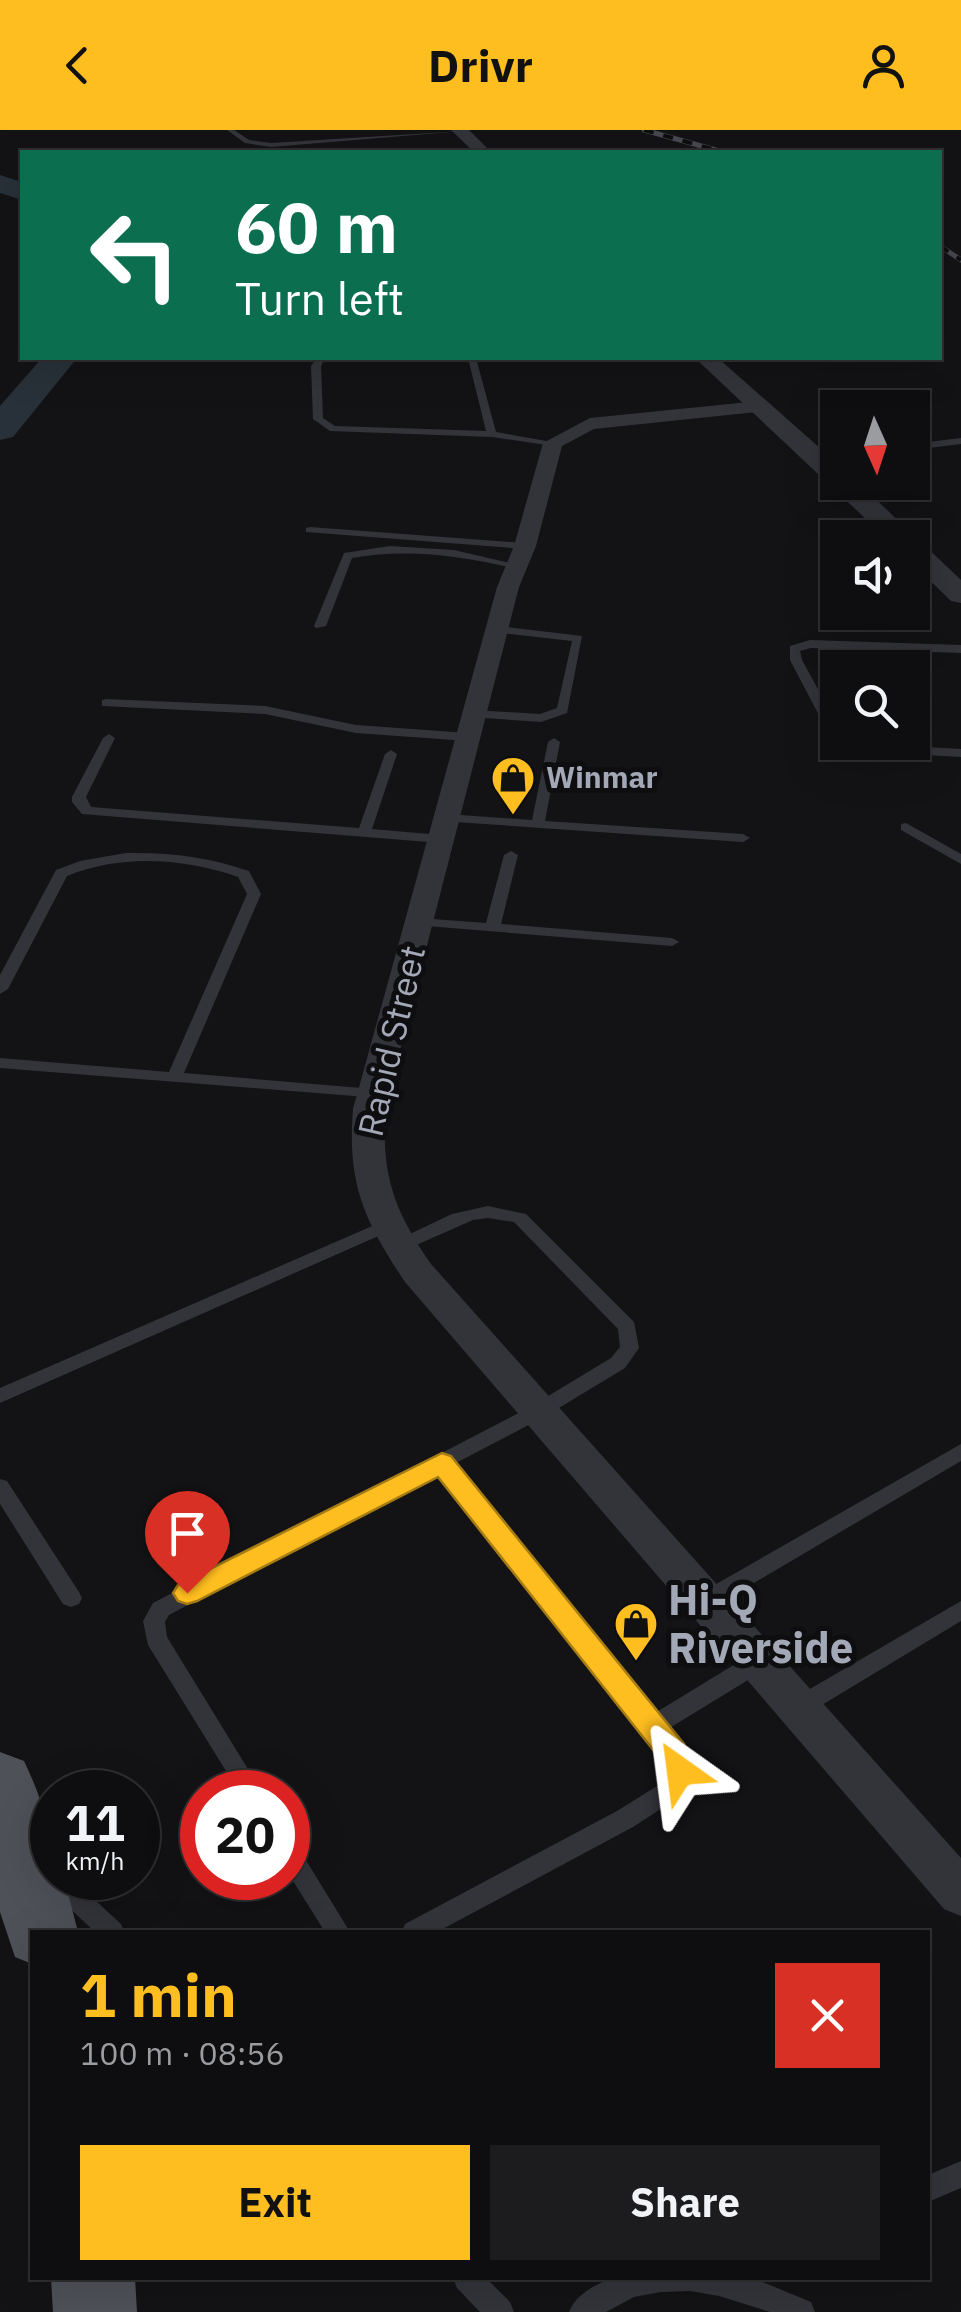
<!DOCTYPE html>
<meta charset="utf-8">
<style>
body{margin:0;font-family:"IBM Plex Sans",sans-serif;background:#1c1c1e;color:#f1f3f6;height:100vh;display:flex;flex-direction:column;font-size:38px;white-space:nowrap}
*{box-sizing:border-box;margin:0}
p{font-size:32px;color:#9b9c9f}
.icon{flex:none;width:55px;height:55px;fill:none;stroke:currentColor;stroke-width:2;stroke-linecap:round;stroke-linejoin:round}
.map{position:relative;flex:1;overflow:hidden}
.drawer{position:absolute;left:30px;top:1800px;width:900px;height:350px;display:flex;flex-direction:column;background:#0e0e10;border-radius:0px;box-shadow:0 10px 40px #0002,0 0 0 2px #2e2e30}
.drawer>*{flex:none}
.top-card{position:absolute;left:20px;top:20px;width:922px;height:210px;border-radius:0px;box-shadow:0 10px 40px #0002,0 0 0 2px #2e2e30;background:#0b6e4f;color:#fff;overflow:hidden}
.needle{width:65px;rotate:177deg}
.fabs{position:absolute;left:820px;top:260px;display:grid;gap:20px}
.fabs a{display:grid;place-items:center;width:110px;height:110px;border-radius:0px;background:#0e0e10;box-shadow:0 10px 40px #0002,0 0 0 2px #2e2e30;font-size:50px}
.speed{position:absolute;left:30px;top:1640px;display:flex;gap:20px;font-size:50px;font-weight:700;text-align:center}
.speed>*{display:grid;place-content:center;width:130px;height:130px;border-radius:50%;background:#0e0e10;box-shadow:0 10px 40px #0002,0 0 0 2px #2e2e30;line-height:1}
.speed small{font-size:25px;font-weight:400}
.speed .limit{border:15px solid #d22;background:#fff;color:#111}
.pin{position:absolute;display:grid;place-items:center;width:85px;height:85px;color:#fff;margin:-102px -42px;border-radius:50% 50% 50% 0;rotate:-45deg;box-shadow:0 0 10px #0007}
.pin .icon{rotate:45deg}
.me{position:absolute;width:110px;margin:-55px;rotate:329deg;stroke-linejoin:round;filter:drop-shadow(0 0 8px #0008)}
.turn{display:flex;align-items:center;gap:35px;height:210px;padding:0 50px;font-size:45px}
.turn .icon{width:130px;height:130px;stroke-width:2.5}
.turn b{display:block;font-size:70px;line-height:85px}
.round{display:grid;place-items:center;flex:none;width:105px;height:105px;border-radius:0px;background:#1c1c1e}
.overview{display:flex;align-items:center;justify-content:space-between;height:170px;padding:0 50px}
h1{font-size:60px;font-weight:700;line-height:75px;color:#ffbe20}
.cta{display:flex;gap:20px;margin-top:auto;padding:20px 50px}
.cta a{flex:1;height:115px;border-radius:0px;background:#ffbe20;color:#111;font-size:40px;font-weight:700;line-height:115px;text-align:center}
.cta a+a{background:#1c1c1e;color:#f1f3f6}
header{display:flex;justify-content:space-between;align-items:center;height:130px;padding:0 50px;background:#ffbe20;color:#111;font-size:45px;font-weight:700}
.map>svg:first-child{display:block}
</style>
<header><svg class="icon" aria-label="back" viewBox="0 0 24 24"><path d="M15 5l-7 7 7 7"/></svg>Drivr<svg class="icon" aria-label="person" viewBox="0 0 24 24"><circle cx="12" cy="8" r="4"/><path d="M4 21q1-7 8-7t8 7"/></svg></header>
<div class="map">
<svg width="961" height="2182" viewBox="0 0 961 2182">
<rect width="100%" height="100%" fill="#131315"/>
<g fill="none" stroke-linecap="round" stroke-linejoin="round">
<!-- river -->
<path fill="#283139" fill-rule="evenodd" d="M 0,45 L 22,52 L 22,70 L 0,63 Z
M 42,228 L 77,228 L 13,307 L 0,310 L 0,276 Z"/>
<!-- service -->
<path fill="#33343a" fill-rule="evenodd" d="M 227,0 L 234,0 L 249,10 L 271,13 L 463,1 L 271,17 L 245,13 Z
M 317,228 L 325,228 L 321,236 L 323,288 L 335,296 L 486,301 L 468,228 L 476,228 L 496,302 L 558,313 L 553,316 L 492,307 L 330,301 L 313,289 L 311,236 Z
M 961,308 L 961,314 L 912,320 L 912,314 Z
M 310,397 L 525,413 L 530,416 L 525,419 L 306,402 L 306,398 Z
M 390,416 L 454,420 L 523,436 L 517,439 C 463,426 408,418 352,428 L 326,496 L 316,498 L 314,496 L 344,423 Z
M 497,496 L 582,506 L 567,583 L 541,592 L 470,587 L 468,584 L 474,580 L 540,584 L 557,578 L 572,511 L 493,502 L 493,498 Z
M 810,510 L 961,515 L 961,523 L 811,518 L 800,521 L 802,530 L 838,596 L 838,612 L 961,619 L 961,627 L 872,622 L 833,612 L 790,530 L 790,516 Z
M 106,569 L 265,576 L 356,595 L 468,603 L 474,607 L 468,611 L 356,603 L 265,584 L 102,576 L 102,570 Z
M 109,604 L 115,608 L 86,667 L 91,677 L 359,698 L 385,624 L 391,620 L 397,624 L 372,699 L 441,705 L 448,709 L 441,713 L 82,684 L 72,672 L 72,667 L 103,608 Z
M 554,608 L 560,612 L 545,691 L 743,704 L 750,708 L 743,712 L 441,691 L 439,688 L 446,684 L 532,690 L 548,612 Z
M 906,693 L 961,724 L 961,734 L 901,700 L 901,694 Z
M 511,721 L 518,725 L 501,794 L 672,808 L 679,812 L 672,816 L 414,795 L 412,792 L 419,788 L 486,793 L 504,725 Z
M 126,723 C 169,722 209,727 249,741 L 261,764 L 184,943 L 373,959 L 379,960 L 381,964 L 379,968 L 0,938 L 0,928 L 169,942 L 247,764 L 238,747 C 184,728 121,724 67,746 L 8,859 L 0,864 L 0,845 L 56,740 L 80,731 Z
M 488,1076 L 526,1084 L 634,1192 L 639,1218 L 625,1238 L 544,1287 L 454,1334 L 655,1583 L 750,1525 L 758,1523 L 766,1525 L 769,1532 L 766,1539 L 668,1599 L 681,1616 L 690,1641 L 679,1667 L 633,1697 L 437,1802 L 402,1802 L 405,1794 L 617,1681 L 662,1653 L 668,1641 L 663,1628 L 438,1343 L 169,1485 L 165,1492 L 167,1507 L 262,1662 L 239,1662 L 148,1515 L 143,1491 L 153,1473 L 530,1277 L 611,1228 L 620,1217 L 618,1199 L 514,1092 L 488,1088 L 473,1090 L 405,1120 L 393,1120 L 390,1116 L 393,1112 L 452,1084 Z
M 386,1090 L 395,1096 L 392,1100 L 0,1273 L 0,1258 Z
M 961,1314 L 961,1331 L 713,1477 L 705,1480 L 697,1477 L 694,1471 L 697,1465 Z
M 0,1349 L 7,1351 L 79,1462 L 82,1468 L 79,1474 L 71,1477 L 63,1474 L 0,1374 Z
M 961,1471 L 961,1491 L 807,1584 L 799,1587 L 791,1584 L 788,1577 L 791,1570 Z
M 288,1711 L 296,1714 L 350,1802 L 325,1802 L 288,1743 Z
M 52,1737 L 52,1748 L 71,1748 L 121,1794 L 124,1802 L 95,1802 L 46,1756 L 42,1748 L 46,1740 Z
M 961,2031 L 961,2058 L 928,2072 L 928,2045 Z
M 453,2148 L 486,2148 L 510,2172 L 514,2182 L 480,2182 L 457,2158 Z
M 612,2148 L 753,2148 L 811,2172 L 815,2182 L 770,2182 L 719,2166 L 690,2161 L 661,2162 L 634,2167 L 606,2182 L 569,2182 C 576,2164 595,2155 612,2148 Z"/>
<!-- minor -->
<path fill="#33343a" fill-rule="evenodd" d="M 759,271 L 768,277 L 766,281 L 594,299 L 562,316 L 536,416 L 519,457 L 385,979 C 382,1046 393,1079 431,1134 L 961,1728 L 961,1786 L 944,1779 L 405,1152 C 364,1090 347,1054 353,979 L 497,457 L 514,416 L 543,313 L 590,288 Z"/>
<!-- tertiary -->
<path fill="#33343a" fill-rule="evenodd" d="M 451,0 L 469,0 L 491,22 L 474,22 Z
M 695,228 L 718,228 L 838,334 L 838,352 L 858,352 L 910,402 L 914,408 L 913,410 L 921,412 L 961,450 L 961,473 L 951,471 L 912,433 L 912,408 L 886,408 Z"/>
<!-- primary -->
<path fill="#4f5159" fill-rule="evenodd" d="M 0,1622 L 24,1631 C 44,1673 52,1702 52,1748 L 64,1748 L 78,1802 L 32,1802 L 32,1834 L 15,1827 L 0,1782 Z
M 51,2148 L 135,2148 L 137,2182 L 53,2182 Z"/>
<defs>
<path id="rail" d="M 644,0 L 723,22
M 940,116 L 961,130"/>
</defs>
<!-- rail casing -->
<use href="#rail" stroke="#46484f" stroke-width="5"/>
<!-- rail -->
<use href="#rail" stroke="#0e0e10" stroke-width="4" stroke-dasharray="10" stroke-linecap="butt"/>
</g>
<!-- route -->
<path fill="#ffbe20" stroke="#a67c15" stroke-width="2.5" d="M 442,1323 L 451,1326 L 684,1614 L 694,1641 L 690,1650 L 680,1654 L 669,1650 L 661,1630 L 438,1347 L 197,1471 L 187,1474 L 178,1471 L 173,1463 L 178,1455 Z"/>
<!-- icons -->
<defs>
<symbol id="shop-pin" viewBox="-11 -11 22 30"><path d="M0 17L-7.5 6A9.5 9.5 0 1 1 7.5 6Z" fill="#ffbe20" stroke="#0e0e10"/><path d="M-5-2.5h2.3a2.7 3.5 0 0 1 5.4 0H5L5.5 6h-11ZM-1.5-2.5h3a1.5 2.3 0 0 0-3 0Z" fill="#111"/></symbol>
</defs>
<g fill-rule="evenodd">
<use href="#shop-pin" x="488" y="623" width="50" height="68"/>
<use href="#shop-pin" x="611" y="1469" width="50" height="68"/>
</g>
<g text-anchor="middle" stroke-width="10" stroke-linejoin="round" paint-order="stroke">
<!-- far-poi labels -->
<g font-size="30" font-weight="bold" fill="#a3a8b6" stroke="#0e0e10" text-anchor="start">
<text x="546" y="658">Winmar</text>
</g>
<!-- street labels -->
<g font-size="35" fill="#a3a8b6" stroke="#0e0e10">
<text transform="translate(392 911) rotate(-77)" y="12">Rapid Street</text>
</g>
<!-- near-poi labels -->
<g font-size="42" font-weight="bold" fill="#a3a8b6" stroke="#0e0e10" text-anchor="start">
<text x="668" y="1485">Hi-Q<tspan x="668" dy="48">Riverside</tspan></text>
</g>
</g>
</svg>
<div class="fabs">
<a><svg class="needle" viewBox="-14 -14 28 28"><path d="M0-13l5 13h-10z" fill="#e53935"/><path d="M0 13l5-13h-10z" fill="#9b9c9f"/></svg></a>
<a><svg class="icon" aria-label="sound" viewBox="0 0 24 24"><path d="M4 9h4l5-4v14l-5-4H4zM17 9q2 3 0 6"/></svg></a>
<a><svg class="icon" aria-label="search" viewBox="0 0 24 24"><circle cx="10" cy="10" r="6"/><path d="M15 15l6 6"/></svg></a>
</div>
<div class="speed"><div>11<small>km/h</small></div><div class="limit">20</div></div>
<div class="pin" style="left:187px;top:1463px;background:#d93025"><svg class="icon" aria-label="arrive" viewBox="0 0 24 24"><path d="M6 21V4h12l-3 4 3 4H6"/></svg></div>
<svg class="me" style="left:680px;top:1641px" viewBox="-20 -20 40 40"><path d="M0-17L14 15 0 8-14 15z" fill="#ffbe20" stroke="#fff" stroke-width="4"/></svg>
<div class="top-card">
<div class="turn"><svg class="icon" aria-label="left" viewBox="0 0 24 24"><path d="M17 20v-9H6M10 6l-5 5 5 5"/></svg><div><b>60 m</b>Turn left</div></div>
</div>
<section class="drawer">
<div class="overview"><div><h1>1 min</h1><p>100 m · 08:56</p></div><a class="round" style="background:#d93025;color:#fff"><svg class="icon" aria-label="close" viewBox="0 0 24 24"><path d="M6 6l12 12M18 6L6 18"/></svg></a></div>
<div class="cta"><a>Exit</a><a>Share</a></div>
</section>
</div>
